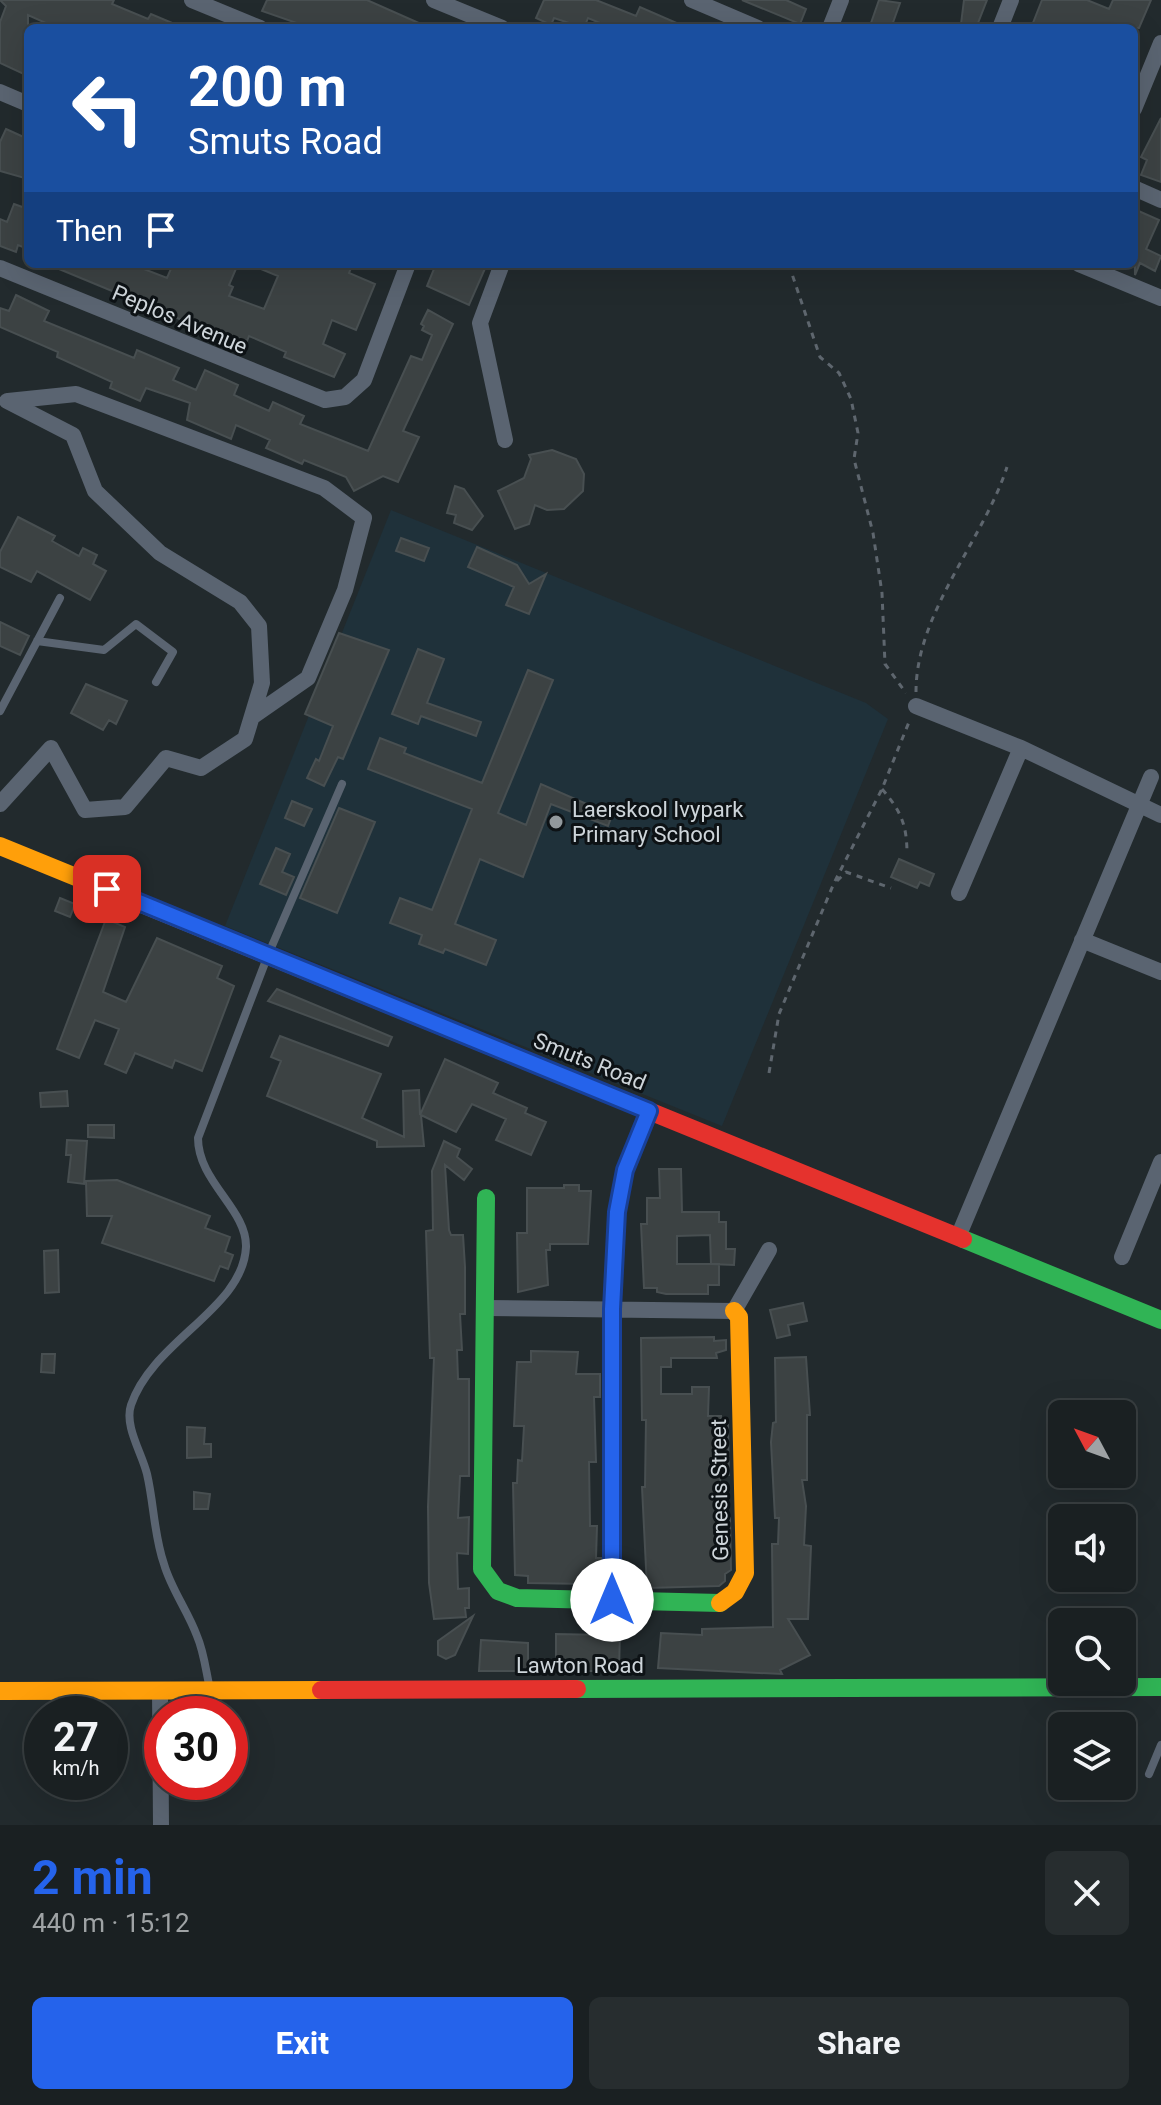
<!DOCTYPE html>
<meta charset="utf-8">
<style>
body{margin:0;font-family:Roboto,sans-serif;background:#272d2f;color:#f1f3f6;height:100vh;display:flex;flex-direction:column;font-size:30px;white-space:nowrap}
*{box-sizing:border-box;margin:0}
p{font-size:26px;color:#9fa3a5}
.icon{flex:none;width:44px;height:44px;fill:none;stroke:currentColor;stroke-width:2;stroke-linecap:round;stroke-linejoin:round}
.map{position:relative;height:1825px;overflow:hidden}
.panel{display:flex;flex-direction:column;background:#1a2022;flex:1}
.panel>*{flex:none}
.banner{position:absolute;left:24px;top:24px;width:1114px;height:244px;border-radius:12px;box-shadow:0 8px 32px #0002,0 0 0 2px #383e40;background:#1a4fa0;color:#fff;overflow:hidden}
.needle{width:52px;rotate:311deg}
.fabs{position:absolute;left:1048px;top:1400px;display:grid;gap:16px}
.fabs a{display:grid;place-items:center;width:88px;height:88px;border-radius:12px;background:#1a2022;box-shadow:0 8px 32px #0002,0 0 0 2px #383e40;font-size:40px}
.speed{position:absolute;left:24px;top:1696px;display:flex;gap:16px;font-size:40px;font-weight:700;text-align:center}
.speed>*{display:grid;place-content:center;width:104px;height:104px;border-radius:50%;background:#1a2022;box-shadow:0 8px 32px #0002,0 0 0 2px #383e40;line-height:1}
.speed small{font-size:20px;font-weight:400}
.speed .limit{border:12px solid #d22;background:#fff;color:#111}
.pin{position:absolute;display:grid;place-items:center;width:68px;height:68px;color:#fff;margin:-34px;border-radius:16px;box-shadow:0 4px 12px #0006}
.me{position:absolute;width:88px;margin:-44px;rotate:0deg;stroke-linejoin:round;filter:drop-shadow(0 0 6px #0008)}
.turn{display:flex;align-items:center;gap:28px;height:168px;padding:0 32px;font-size:36px}
.turn .icon{width:104px;height:104px;stroke-width:2.5}
.turn b{display:block;font-size:56px;line-height:68px}
.then{display:flex;align-items:center;height:76px;padding:0 32px;background:#0003;gap:16px;font-size:30px}
.round{display:grid;place-items:center;flex:none;width:84px;height:84px;border-radius:12px;background:#272d2f}
.head{display:flex;align-items:center;justify-content:space-between;height:136px;padding:0 32px}
h1{font-size:48px;font-weight:700;line-height:60px;color:#2563eb}
.cta{display:flex;gap:16px;margin-top:auto;padding:16px 32px}
.cta a{flex:1;height:92px;border-radius:12px;background:#2563eb;color:#fff;font-size:32px;font-weight:700;line-height:92px;text-align:center}
.cta a+a{background:#272d2f;color:#f1f3f6}
.map>svg:first-child{display:block}
</style>
<div class="map">
<svg width="1161" height="1825" viewBox="0 0 1161 1825">
<rect width="100%" height="100%" fill="#222a2d"/>
<!-- built -->
<path fill="#1f313a" d="M 391,510 L 866,703 L 888,719 L 722,1126 L 225,926 Z"/>
<!-- building -->
<path fill="#3c4243" stroke="#484f51" stroke-width="2" d="M 0,0 L 114,0 L 112,4 L 148,19 L 151,14 L 184,28 L 57,28 L 28,15 L 28,76 L 0,63 L 0,22 L 6,6 Z
M 267,0 L 367,0 L 430,28 L 311,28 L 262,11 Z
M 544,0 L 596,0 L 636,16 L 640,7 L 688,28 L 612,28 L 588,18 L 584,28 L 554,18 L 551,25 L 536,18 Z
M 742,0 L 786,0 L 806,9 L 800,24 Z
M 879,0 L 900,3 L 891,28 L 871,23 Z
M 964,0 L 987,0 L 976,28 L 961,24 Z
M 1042,0 L 1087,0 L 1109,9 L 1113,0 L 1151,0 L 1139,28 L 1031,28 Z
M 1161,118 L 1161,182 L 1141,175 L 1147,160 L 1141,157 Z
M 6,129 L 28,139 L 28,179 L 0,171 L 0,142 Z
M 14,204 L 28,209 L 28,249 L 18,245 L 16,252 L 0,246 L 0,219 L 7,222 Z
M 1134,209 L 1159,220 L 1146,249 L 1161,256 L 1155,271 L 1140,263 L 1135,275 Z
M 47,264 L 131,264 L 167,278 L 173,264 L 238,264 L 229,285 L 233,287 L 229,296 L 264,309 L 278,276 L 249,264 L 340,264 L 351,268 L 349,273 L 375,284 L 356,330 L 332,320 L 323,344 L 345,354 L 334,377 L 284,357 L 286,352 L 249,336 L 247,341 L 182,320 Z
M 436,264 L 487,264 L 469,305 L 427,286 Z
M 16,295 L 49,311 L 44,321 L 134,358 L 137,350 L 179,368 L 173,380 L 196,390 L 205,370 L 238,385 L 234,395 L 269,411 L 273,402 L 304,416 L 300,424 L 368,451 L 411,356 L 422,360 L 432,335 L 422,330 L 424,326 L 421,324 L 428,310 L 453,324 L 403,431 L 419,437 L 398,482 L 383,476 L 354,491 L 346,477 L 304,460 L 302,464 L 266,448 L 270,440 L 236,425 L 231,439 L 187,420 L 190,403 L 146,388 L 140,401 L 110,388 L 112,382 L 57,357 L 58,352 L 0,327 L 0,308 L 9,311 Z
M 552,450 L 576,459 L 584,474 L 583,491 L 564,509 L 547,510 L 535,505 L 529,524 L 515,529 L 498,491 L 524,478 L 531,459 L 529,455 Z
M 455,486 L 464,489 L 483,516 L 472,530 L 454,523 L 456,515 L 447,513 Z
M 18,517 L 55,536 L 52,541 L 79,556 L 83,548 L 97,555 L 93,564 L 106,571 L 90,600 L 37,571 L 31,582 L 0,567 L 0,552 Z
M 401,538 L 429,548 L 424,561 L 396,551 Z
M 477,547 L 517,565 L 529,584 L 546,574 L 529,614 L 506,605 L 514,587 L 468,567 Z
M 0,622 L 29,636 L 20,655 L 0,646 Z
M 339,633 L 389,650 L 343,759 L 338,757 L 324,786 L 307,778 L 316,759 L 319,761 L 333,726 L 305,714 Z
M 418,649 L 444,659 L 427,703 L 481,722 L 476,736 L 421,716 L 418,724 L 392,714 Z
M 528,670 L 553,680 L 498,813 L 526,825 L 541,784 L 612,815 L 608,826 L 551,804 L 523,877 L 480,859 L 455,924 L 496,940 L 486,965 L 445,949 L 443,953 L 419,944 L 422,935 L 390,923 L 400,898 L 432,910 L 472,809 L 368,769 L 380,738 L 406,748 L 404,753 L 482,783 Z
M 86,684 L 127,701 L 116,724 L 109,720 L 103,730 L 71,713 Z
M 292,801 L 312,809 L 304,826 L 285,818 Z
M 339,808 L 375,822 L 337,913 L 300,898 Z
M 276,848 L 290,854 L 282,872 L 294,877 L 286,895 L 260,884 Z
M 899,859 L 934,874 L 929,886 L 920,882 L 917,888 L 891,877 Z
M 60,898 L 75,904 L 70,917 L 55,911 Z
M 106,919 L 125,927 L 103,992 L 126,1002 L 157,938 L 222,966 L 217,978 L 234,986 L 202,1071 L 175,1060 L 172,1068 L 135,1053 L 126,1073 L 105,1064 L 119,1029 L 95,1020 L 79,1058 L 57,1049 Z
M 277,989 L 392,1037 L 388,1046 L 268,1001 Z
M 280,1036 L 381,1074 L 362,1118 L 404,1137 L 403,1091 L 419,1090 L 420,1115 L 445,1059 L 498,1083 L 493,1093 L 527,1108 L 525,1113 L 546,1122 L 531,1155 L 496,1140 L 506,1119 L 472,1104 L 456,1132 L 421,1115 L 424,1146 L 377,1147 L 377,1141 L 267,1096 L 281,1061 L 271,1057 Z
M 67,1091 L 68,1106 L 41,1107 L 40,1093 Z
M 88,1125 L 114,1125 L 114,1138 L 88,1137 Z
M 67,1140 L 87,1141 L 84,1184 L 68,1182 L 71,1155 L 66,1155 Z
M 444,1141 L 460,1149 L 457,1157 L 472,1169 L 464,1180 L 445,1165 L 449,1230 L 451,1235 L 463,1235 L 465,1267 L 465,1314 L 460,1314 L 462,1350 L 457,1350 L 458,1379 L 469,1379 L 469,1476 L 460,1476 L 458,1518 L 469,1517 L 468,1554 L 457,1553 L 458,1589 L 469,1588 L 469,1608 L 465,1608 L 466,1617 L 434,1619 L 429,1583 L 428,1507 L 434,1358 L 430,1358 L 426,1231 L 433,1230 L 432,1171 Z
M 659,1169 L 681,1169 L 682,1212 L 719,1212 L 719,1222 L 726,1222 L 726,1249 L 735,1249 L 734,1265 L 711,1264 L 710,1235 L 677,1236 L 677,1264 L 719,1264 L 719,1285 L 708,1285 L 708,1294 L 666,1294 L 657,1292 L 657,1288 L 644,1288 L 641,1224 L 647,1224 L 647,1198 L 660,1198 Z
M 117,1180 L 210,1216 L 205,1228 L 230,1237 L 225,1252 L 233,1255 L 228,1269 L 220,1266 L 214,1281 L 102,1243 L 112,1216 L 87,1216 L 86,1181 Z
M 564,1185 L 579,1185 L 579,1191 L 591,1191 L 588,1244 L 550,1244 L 550,1250 L 546,1250 L 548,1285 L 518,1292 L 517,1233 L 527,1233 L 527,1188 L 564,1188 Z
M 58,1250 L 59,1292 L 45,1293 L 44,1251 Z
M 803,1303 L 807,1321 L 788,1325 L 790,1335 L 777,1338 L 770,1310 Z
M 714,1337 L 714,1341 L 726,1340 L 726,1350 L 716,1353 L 717,1358 L 671,1358 L 671,1367 L 661,1367 L 661,1394 L 692,1394 L 692,1387 L 709,1387 L 708,1416 L 721,1416 L 721,1425 L 728,1425 L 729,1475 L 720,1475 L 721,1519 L 730,1518 L 731,1570 L 725,1574 L 725,1581 L 719,1586 L 647,1588 L 642,1487 L 645,1487 L 646,1420 L 642,1420 L 641,1338 Z
M 531,1351 L 578,1352 L 576,1374 L 600,1374 L 600,1397 L 594,1397 L 596,1462 L 589,1462 L 590,1526 L 597,1526 L 596,1558 L 601,1558 L 601,1573 L 590,1573 L 589,1584 L 528,1583 L 528,1576 L 515,1575 L 513,1483 L 517,1483 L 518,1460 L 522,1461 L 524,1426 L 514,1426 L 517,1362 L 531,1362 Z
M 42,1354 L 55,1354 L 54,1373 L 41,1372 Z
M 806,1357 L 810,1415 L 807,1415 L 807,1480 L 802,1480 L 806,1506 L 804,1545 L 811,1546 L 808,1619 L 788,1619 L 810,1655 L 780,1670 L 782,1674 L 658,1668 L 661,1633 L 702,1635 L 702,1629 L 773,1627 L 772,1544 L 778,1544 L 779,1518 L 775,1518 L 771,1442 L 773,1423 L 776,1422 L 775,1358 Z
M 187,1427 L 205,1428 L 204,1444 L 211,1444 L 211,1457 L 187,1458 Z
M 194,1492 L 210,1494 L 208,1509 L 194,1509 Z
M 473,1616 L 455,1655 L 446,1659 L 438,1655 L 438,1641 Z
M 604,1631 L 620,1631 L 619,1671 L 556,1671 L 556,1634 L 604,1635 Z
M 481,1640 L 528,1643 L 528,1671 L 479,1671 Z"/>
<g fill="none" stroke-linecap="round" stroke-linejoin="round">
<!-- path -->
<path stroke="#5e666e" stroke-width="3" stroke-dasharray="6 6" stroke-linecap="butt" d="M 792,264 L 792,274 L 820,357 L 839,373 L 851,399 L 858,433 L 854,459 L 873,533 L 882,593 L 885,664 L 906,693
M 916,692 C 916,612 983,541 1007,467
M 882,789 C 901,811 907,825 907,854
M 837,881 L 846,872 L 891,888
M 769,1073 L 779,1014 L 834,883 L 882,789 L 909,722"/>
<!-- lane -->
<path stroke="#5a6471" stroke-width="8" d="M 37,641 L 104,650 L 136,624 L 173,652 L 156,682
M 0,711 L 60,598
M 210,1689 C 206,1672 204,1652 197,1636 C 188,1611 171,1589 164,1564 C 154,1536 154,1504 147,1474 C 142,1453 124,1426 131,1405 C 153,1340 243,1309 246,1247 C 247,1209 198,1182 198,1138 L 268,955 L 342,784
M 1149,1774 L 1161,1745"/>
<!-- street -->
<path stroke="#5a6471" stroke-width="16" d="M 192,0 L 260,28
M 434,0 L 502,28
M 692,0 L 758,28
M 830,28 L 841,0
M 1000,28 L 1011,0
M 0,92 L 28,104
M 1134,109 L 1161,43
M 1134,188 L 1161,200
M 502,264 L 480,323 L 505,440
M 1079,264 L 1161,298
M 0,268 L 325,400 L 345,397 L 364,380 L 408,264
M 8,401 L 76,394 L 324,488 L 364,518 L 345,590 L 308,678 L 252,717
M 916,706 L 1021,748 L 1161,815
M 0,804 L 51,748 L 85,810 L 125,807 L 166,758 L 201,768 L 245,739 L 262,683 L 259,626 L 240,602 L 160,553 L 95,491 L 73,435 L 7,401
M 959,893 L 1021,748
M 1082,940 L 1161,972
M 958,1237 L 1151,777
M 1122,1257 L 1161,1162
M 486,1308 L 734,1311 L 769,1250
M 612,1600 L 612,1309 L 617,1212 L 625,1170 L 649,1111
M 160,1690 L 161,1825"/>
<!-- fast -->
<path stroke="#30b455" stroke-width="18" d="M 486,1198 L 482,1569 L 498,1591 L 517,1598 L 720,1603
M 963,1239 L 1161,1320
M 577,1689 L 1161,1687"/>
<!-- slow -->
<path stroke="#ff9f0a" stroke-width="18" d="M 0,846 L 578,1082
M 720,1603 L 735,1592 L 745,1573 L 739,1317 L 734,1311
M 0,1691 L 321,1690"/>
<!-- jam -->
<path stroke="#e5322d" stroke-width="18" d="M 578,1082 L 963,1239
M 321,1690 L 577,1689"/>
</g>
<g fill="none" stroke-linecap="round" stroke-linejoin="round">
<defs>
<path id="route" d="M 107,889 L 649,1111 L 625,1170 L 617,1212 L 612,1309 L 612,1600"/>
</defs>
<!-- route casing -->
<use href="#route" stroke="#184099" stroke-width="20"/>
<!-- route -->
<use href="#route" stroke="#2563eb" stroke-width="14"/>
</g>
<!-- markers -->
<circle fill="#92999d" stroke="#0d1215" stroke-width="3" cx="556" cy="822" r="8"/>
<g text-anchor="middle" stroke-width="6" stroke-linejoin="round" paint-order="stroke">
<!-- street labels -->
<g font-size="22" fill="#ced5da" stroke="#0d1215">
<text transform="translate(180 319) rotate(23)" y="8">Peplos Avenue</text>
<text transform="translate(590 1061) rotate(22)" y="8">Smuts Road</text>
<text transform="translate(719 1490) rotate(-91)" y="8">Genesis Street</text>
<text x="580" y="1673">Lawton Road</text>
</g>
<!-- poi labels -->
<g font-size="22" fill="#ced5da" stroke="#0d1215" text-anchor="start">
<text x="572" y="817">Laerskool Ivypark<tspan x="572" dy="25">Primary School</tspan></text>
</g>
</g>
</svg>
<div class="fabs">
<a><svg class="needle" viewBox="-14 -14 28 28"><path d="M0-13l5 13h-10z" fill="#e53935"/><path d="M0 13l5-13h-10z" fill="#9fa3a5"/></svg></a>
<a><svg class="icon" aria-label="sound" viewBox="0 0 24 24"><path d="M4 9h4l5-4v14l-5-4H4zM17 9q2 3 0 6"/></svg></a>
<a><svg class="icon" aria-label="search" viewBox="0 0 24 24"><circle cx="10" cy="10" r="6"/><path d="M15 15l6 6"/></svg></a>
<a><svg class="icon" aria-label="layers" viewBox="0 0 24 24"><path d="M12 4l9 5-9 5-9-5zM3 14l9 5 9-5"/></svg></a>
</div>
<div class="speed"><div>27<small>km/h</small></div><div class="limit">30</div></div>
<div class="pin" style="left:107px;top:889px;background:#d93025"><svg class="icon" aria-label="arrive" viewBox="0 0 24 24"><path d="M6 21V4h12l-3 4 3 4H6"/></svg></div>
<svg class="me" style="left:612px;top:1600px" viewBox="-20 -20 40 40"><circle r="19" fill="#fff"/><path d="M0-13L10 11 0 6-10 11z" fill="#2563eb"/></svg>
<div class="banner">
<div class="turn"><svg class="icon" aria-label="left" viewBox="0 0 24 24"><path d="M17 20v-9H6M10 6l-5 5 5 5"/></svg><div><b>200 m</b>Smuts Road</div></div>
<div class="then">Then<svg class="icon" aria-label="arrive" viewBox="0 0 24 24"><path d="M6 21V4h12l-3 4 3 4H6"/></svg></div>
</div>
</div>
<section class="panel">
<div class="head"><div><h1>2 min</h1><p>440 m · 15:12</p></div><a class="round"><svg class="icon" aria-label="close" viewBox="0 0 24 24"><path d="M6 6l12 12M18 6L6 18"/></svg></a></div>
<div class="cta"><a>Exit</a><a>Share</a></div>
</section>
